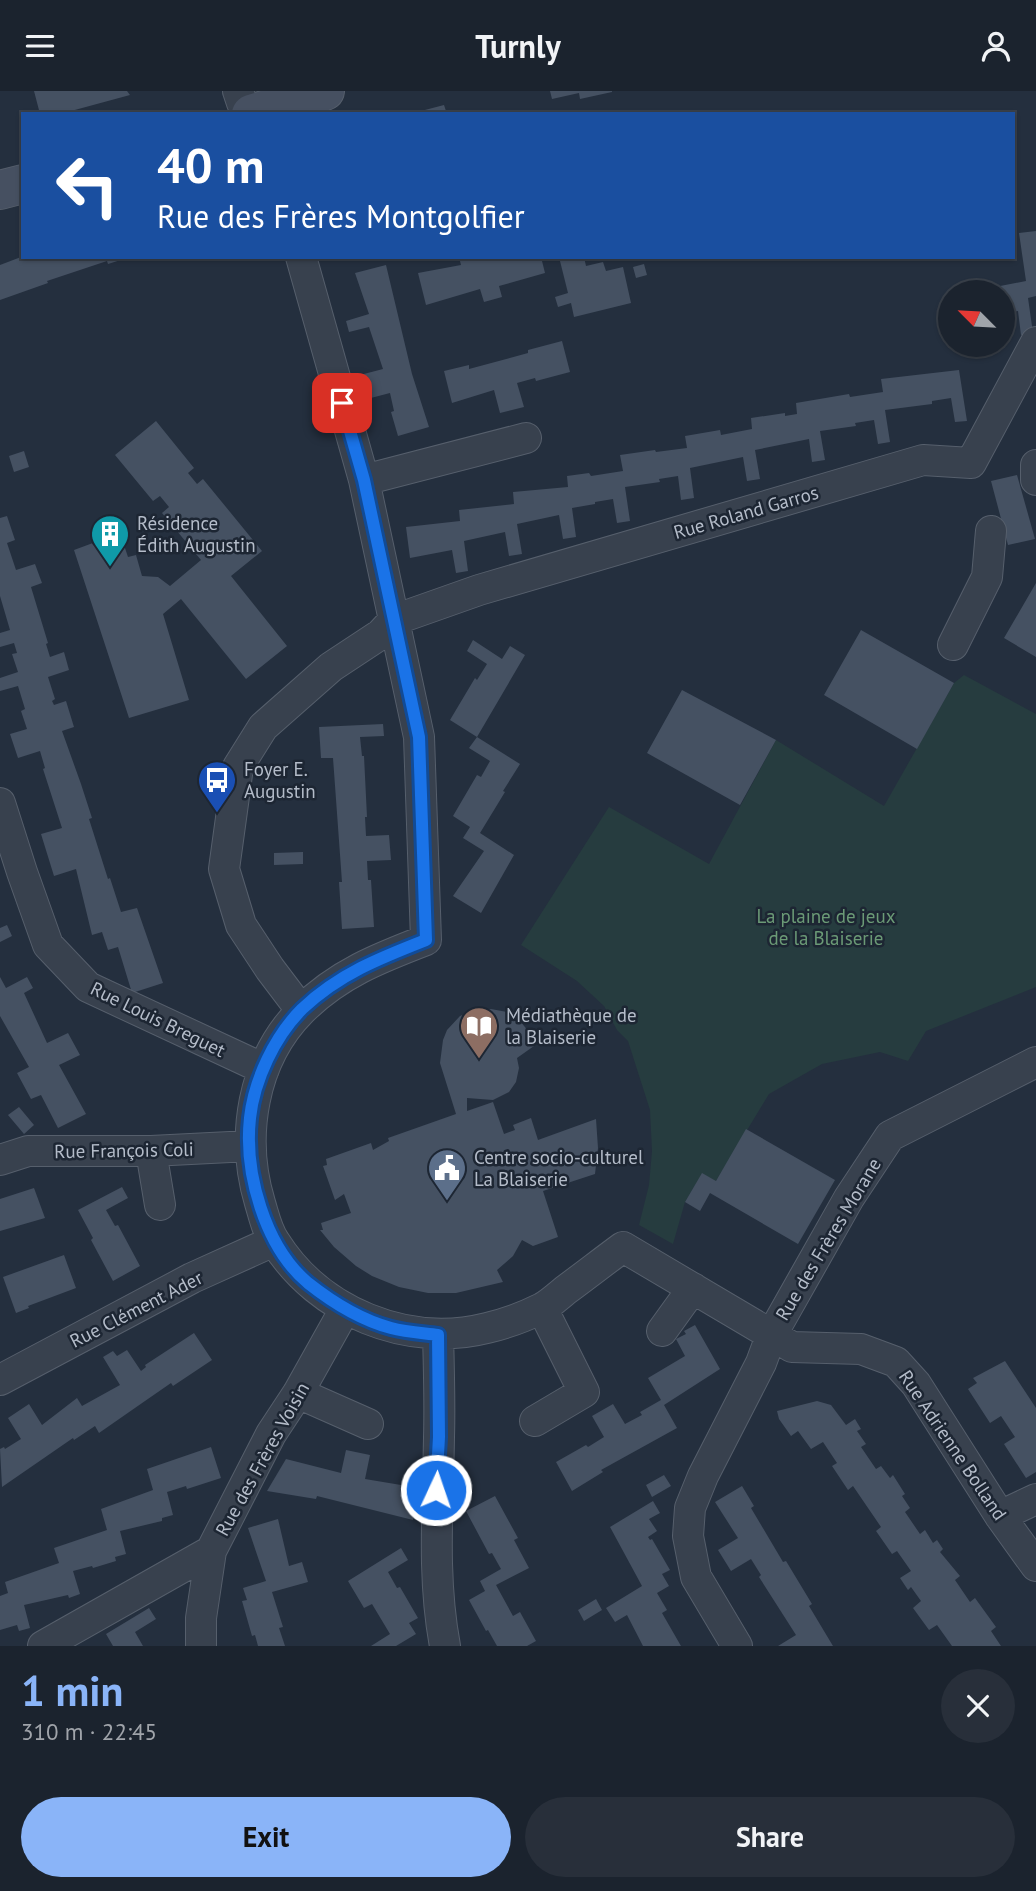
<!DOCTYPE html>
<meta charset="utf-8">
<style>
body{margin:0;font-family:"PT Sans",sans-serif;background:#282f3a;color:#f1f3f6;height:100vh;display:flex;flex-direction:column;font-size:26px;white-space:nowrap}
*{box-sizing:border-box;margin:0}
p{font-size:23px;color:#a0a4aa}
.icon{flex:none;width:38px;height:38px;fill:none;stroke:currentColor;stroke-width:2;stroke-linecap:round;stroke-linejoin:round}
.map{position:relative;height:1555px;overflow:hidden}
.side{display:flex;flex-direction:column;background:#1b232e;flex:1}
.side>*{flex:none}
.banner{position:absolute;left:21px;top:21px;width:994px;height:147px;border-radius:0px;box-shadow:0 2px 5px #0004,0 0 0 2px #39404a;background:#1a4fa0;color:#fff;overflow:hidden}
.needle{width:46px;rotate:294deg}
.buttons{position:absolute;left:938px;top:189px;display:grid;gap:14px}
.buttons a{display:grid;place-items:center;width:77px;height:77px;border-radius:50%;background:#1b232e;box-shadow:0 2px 5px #0004,0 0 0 2px #39404a;font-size:35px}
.pin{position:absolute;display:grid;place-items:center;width:60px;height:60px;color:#fff;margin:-30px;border-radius:14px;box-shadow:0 4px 10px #0006}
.me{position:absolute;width:77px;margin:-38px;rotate:3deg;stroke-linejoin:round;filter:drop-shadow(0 0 5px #0008)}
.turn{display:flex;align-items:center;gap:24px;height:147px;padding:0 21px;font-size:32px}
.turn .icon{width:91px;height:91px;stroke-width:2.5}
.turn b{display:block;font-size:49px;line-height:60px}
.round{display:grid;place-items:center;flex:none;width:74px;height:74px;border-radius:37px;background:#282f3a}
.headline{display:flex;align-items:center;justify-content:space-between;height:119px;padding:0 21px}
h1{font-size:42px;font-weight:600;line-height:52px;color:#8ab4f8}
.primary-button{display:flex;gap:14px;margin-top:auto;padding:14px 21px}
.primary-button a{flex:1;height:80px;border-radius:42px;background:#8ab4f8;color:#111;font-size:28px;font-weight:600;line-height:80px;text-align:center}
.primary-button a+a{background:#282f3a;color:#f1f3f6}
header{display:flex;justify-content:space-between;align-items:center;height:91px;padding:0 21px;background:#1b232e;font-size:32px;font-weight:600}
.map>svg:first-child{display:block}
</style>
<header><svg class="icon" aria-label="menu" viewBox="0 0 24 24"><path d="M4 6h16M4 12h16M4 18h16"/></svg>Turnly<svg class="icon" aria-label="person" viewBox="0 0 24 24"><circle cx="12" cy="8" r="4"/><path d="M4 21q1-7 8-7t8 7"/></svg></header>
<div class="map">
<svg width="1036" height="1555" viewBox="0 0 1036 1555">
<rect width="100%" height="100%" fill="#242f3e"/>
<!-- green -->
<path fill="#263c3f" d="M 964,584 L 1036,623 L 1036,896 L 926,940 L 908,970 L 880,961 L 822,973 L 769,1003 L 716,1090 L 702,1083 L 685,1111 L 673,1153 L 639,1134 L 649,1094 L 652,1060 L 650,1019 L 628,950 L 617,939 L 604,915 L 577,890 L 521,854 L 609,716 L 709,773 L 776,649 L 884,715 L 954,592 Z"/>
<!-- building -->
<path fill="#455162" d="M 34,0 L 127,0 L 130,4 L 60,23 L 40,23 Z
M 550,0 L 612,0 L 612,1 L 580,8 L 579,2 L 552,8 Z
M 444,14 L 447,23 L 422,23 L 421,20 Z
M 1036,140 L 1036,205 L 1028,207 L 1033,242 L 1021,244 L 1018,220 L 1003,222 L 1003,201 L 950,201 L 949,210 L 947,200 L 994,192 L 995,196 L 1026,190 L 1019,142 Z
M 21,166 L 127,166 L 127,167 L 108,173 L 107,170 L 47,190 L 48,192 L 0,209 L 0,174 Z
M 459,166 L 541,166 L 545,182 L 499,195 L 502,206 L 484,211 L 480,198 L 426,214 L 418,182 L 461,174 Z
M 573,166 L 584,166 L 586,175 L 603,171 L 606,180 L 623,176 L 631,212 L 574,226 L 571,212 L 558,216 L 555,206 L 568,202 L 560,170 Z
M 644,173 L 647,184 L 636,187 L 633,176 Z
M 386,174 L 412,283 L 429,336 L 398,345 L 391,321 L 394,320 L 390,302 L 367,308 L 363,296 L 360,284 L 383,278 L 369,236 L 349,241 L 346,230 L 369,223 L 355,182 Z
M 562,250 L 570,281 L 536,290 L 535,287 L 517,292 L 524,316 L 500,322 L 494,299 L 452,312 L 444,280 L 469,274 L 469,278 L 528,262 L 528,259 Z
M 959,279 L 967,330 L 955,331 L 951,307 L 932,310 L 932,313 L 885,319 L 890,351 L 878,353 L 874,329 L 855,332 L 856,335 L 820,340 L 825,369 L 812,371 L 809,348 L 755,359 L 760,388 L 747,390 L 743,366 L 690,377 L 694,407 L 681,409 L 678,385 L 659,388 L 660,391 L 625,396 L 630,430 L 617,432 L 613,408 L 595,411 L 595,413 L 572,417 L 576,446 L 563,448 L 559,424 L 517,433 L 522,463 L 509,465 L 505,441 L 464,450 L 468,480 L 456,482 L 452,459 L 410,467 L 406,436 L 460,430 L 459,419 L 514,413 L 513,401 L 568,396 L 567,385 L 589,382 L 591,385 L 623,380 L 620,364 L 655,359 L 656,361 L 687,357 L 685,345 L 720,339 L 721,344 L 752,338 L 751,327 L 785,322 L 785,325 L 797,323 L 796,312 L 849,303 L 850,306 L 883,301 L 881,288 Z
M 156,330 L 194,377 L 188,382 L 197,393 L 203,388 L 262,460 L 231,485 L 287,555 L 246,588 L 181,508 L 163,523 L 189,609 L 129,627 L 74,459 L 101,449 L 104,457 L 123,451 L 128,466 L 136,464 L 142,485 L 158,486 L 170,495 L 201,469 L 162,422 L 169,416 L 160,405 L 153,410 L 115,364 Z
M 24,360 L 29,376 L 14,381 L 9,365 Z
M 1017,384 L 1035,448 L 1008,454 L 991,390 Z
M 7,425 L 15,449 L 7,452 L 16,479 L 35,473 L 42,492 L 31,496 L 48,552 L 46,553 L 50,566 L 64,561 L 69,579 L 48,586 L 55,608 L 52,610 L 54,614 L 66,610 L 74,636 L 62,640 L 81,693 L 92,727 L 89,728 L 108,788 L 110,787 L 121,821 L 137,817 L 163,892 L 132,902 L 118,856 L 108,859 L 102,841 L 92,844 L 76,778 L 54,785 L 41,743 L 62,737 L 43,678 L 45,677 L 40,660 L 18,667 L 10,643 L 27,638 L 21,620 L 25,618 L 18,595 L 0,600 L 0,587 L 18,581 L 12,563 L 17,562 L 14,552 L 0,556 L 0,542 L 10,539 L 0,505 L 0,427 Z
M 1036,492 L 1036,566 L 1004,547 Z
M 861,539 L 954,592 L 917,658 L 824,604 Z
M 473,549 L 502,568 L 510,555 L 525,564 L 477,646 L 450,629 L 475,587 L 477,589 L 487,573 L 467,560 Z
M 682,599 L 776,649 L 740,714 L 647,662 Z
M 383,633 L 384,645 L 360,646 L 362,665 L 364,665 L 367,726 L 365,726 L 366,745 L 389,744 L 391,769 L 367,770 L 368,789 L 371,789 L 374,836 L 342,838 L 339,791 L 342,791 L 333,667 L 321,667 L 319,636 Z
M 477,646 L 520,673 L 503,700 L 505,701 L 480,742 L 514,764 L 481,822 L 453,805 L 484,760 L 463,747 L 470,736 L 453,725 L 477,684 L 481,686 L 490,670 L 469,657 Z
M 303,761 L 303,773 L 274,774 L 274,762 Z
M 7,834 L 12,845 L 0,851 L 0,837 Z
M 0,886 L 6,897 L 27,886 L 33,897 L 24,902 L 47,952 L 68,942 L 80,964 L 59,974 L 86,1023 L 58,1037 L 41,1004 L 31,1008 L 17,982 L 29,976 L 0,925 Z
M 491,918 L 507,921 L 520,930 L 529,941 L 534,955 L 517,967 L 519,977 L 516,991 L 509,1001 L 493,1009 L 467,1007 L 467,1020 L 493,1011 L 504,1043 L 515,1039 L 513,1034 L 531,1027 L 538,1049 L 596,1028 L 598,1057 L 595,1083 L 543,1100 L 558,1146 L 533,1155 L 522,1149 L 513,1165 L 497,1179 L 503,1191 L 456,1202 L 428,1202 L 399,1196 L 372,1185 L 356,1175 L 334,1156 L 320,1139 L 323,1139 L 321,1132 L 351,1122 L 344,1103 L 335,1109 L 323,1075 L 327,1074 L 326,1068 L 371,1052 L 373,1059 L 389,1050 L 388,1047 L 456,1023 L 440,972 L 443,949 L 447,939 L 460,925 L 472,920 Z
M 19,1016 L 34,1034 L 24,1043 L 8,1024 Z
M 746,1038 L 835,1089 L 798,1153 L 710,1102 L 700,1120 L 685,1111 L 702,1082 L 716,1090 Z
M 122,1096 L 128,1107 L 106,1119 L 115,1135 L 118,1134 L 140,1175 L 113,1190 L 91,1149 L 93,1147 L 78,1119 Z
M 34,1097 L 45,1127 L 0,1140 L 0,1108 Z
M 64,1164 L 76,1197 L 28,1215 L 29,1217 L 16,1222 L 3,1186 Z
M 695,1234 L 720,1278 L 664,1314 L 677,1337 L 601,1379 L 603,1381 L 572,1400 L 556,1371 L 586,1354 L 588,1356 L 604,1346 L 592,1325 L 613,1313 L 625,1333 L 642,1324 L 640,1321 L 661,1309 L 648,1287 L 685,1265 L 676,1248 L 686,1243 L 684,1240 Z
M 194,1242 L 212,1269 L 173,1295 L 171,1292 L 145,1310 L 99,1342 L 95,1335 L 74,1349 L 73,1347 L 2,1396 L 0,1358 L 4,1356 L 5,1358 L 21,1348 L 8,1327 L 29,1313 L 42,1334 L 77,1307 L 82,1315 L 120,1294 L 103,1266 L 113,1260 L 117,1265 L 127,1259 L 141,1280 L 146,1276 L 145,1274 Z
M 1005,1270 L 1036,1317 L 1036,1381 L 1026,1387 L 1004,1353 L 1015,1346 L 1001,1325 L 990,1332 L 968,1298 L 977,1292 L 973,1287 Z
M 817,1310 L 831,1314 L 846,1334 L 855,1328 L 861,1338 L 857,1340 L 866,1353 L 861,1356 L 876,1378 L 881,1375 L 890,1387 L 893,1384 L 905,1403 L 902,1405 L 910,1417 L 905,1421 L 920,1443 L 925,1439 L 933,1452 L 937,1449 L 943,1458 L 940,1461 L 960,1485 L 955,1489 L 970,1511 L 975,1507 L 996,1536 L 991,1540 L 1001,1555 L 952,1555 L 937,1534 L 929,1539 L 913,1517 L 921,1510 L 911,1496 L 908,1499 L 900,1487 L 911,1480 L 897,1460 L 892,1463 L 876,1440 L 881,1436 L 853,1395 L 848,1399 L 832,1375 L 837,1372 L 823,1351 L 811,1358 L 798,1340 L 791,1345 L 779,1328 L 777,1320 Z
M 211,1356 L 221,1387 L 187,1398 L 186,1395 L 167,1401 L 173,1424 L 162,1427 L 162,1430 L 120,1440 L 126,1463 L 115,1466 L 116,1470 L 93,1477 L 92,1475 L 73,1480 L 80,1503 L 69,1507 L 68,1504 L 24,1514 L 30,1537 L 19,1540 L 17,1534 L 0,1539 L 0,1505 L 8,1502 L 5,1491 L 59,1472 L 54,1457 L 107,1439 L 101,1418 L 153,1399 L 147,1378 Z
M 346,1359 L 370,1364 L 365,1388 L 419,1397 L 413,1429 L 317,1405 L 316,1408 L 267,1400 L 286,1368 L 341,1382 Z
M 664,1384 L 671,1395 L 652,1406 L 646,1394 Z
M 742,1395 L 754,1415 L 751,1417 L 783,1471 L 786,1470 L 812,1513 L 809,1515 L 833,1555 L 778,1555 L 796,1544 L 759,1486 L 761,1484 L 751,1468 L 731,1480 L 718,1459 L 738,1447 L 715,1411 Z
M 495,1405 L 518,1447 L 514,1449 L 529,1477 L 496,1494 L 513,1525 L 520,1521 L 536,1550 L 527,1555 L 497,1555 L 488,1539 L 486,1540 L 469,1509 L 485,1500 L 480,1490 L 501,1478 L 492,1462 L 489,1463 L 466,1420 Z
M 653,1410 L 660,1422 L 649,1428 L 657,1440 L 648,1446 L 650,1449 L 652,1448 L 670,1479 L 662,1483 L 669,1495 L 657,1502 L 667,1519 L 662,1522 L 681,1555 L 643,1555 L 627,1524 L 615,1531 L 606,1517 L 642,1495 L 610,1436 Z
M 278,1428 L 289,1475 L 302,1471 L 308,1491 L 272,1501 L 283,1536 L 279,1537 L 285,1555 L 258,1555 L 255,1544 L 252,1545 L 242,1510 L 247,1509 L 243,1497 L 266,1490 L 248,1437 Z
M 401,1457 L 408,1469 L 388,1481 L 397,1497 L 400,1496 L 418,1527 L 409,1532 L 416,1543 L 396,1555 L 371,1555 L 390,1543 L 372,1513 L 364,1517 L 348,1490 Z
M 596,1508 L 602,1519 L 584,1530 L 578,1519 Z
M 149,1517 L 156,1528 L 135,1541 L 143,1555 L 113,1555 L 106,1543 Z"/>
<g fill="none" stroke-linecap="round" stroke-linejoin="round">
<defs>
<path id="street" d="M 238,0 L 242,12 L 260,23
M 301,166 L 364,389 L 419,646 L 426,849 C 379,867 338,883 302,919 C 252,969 240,1046 260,1112 C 264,1125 267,1140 275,1151 C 319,1221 407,1257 487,1237 C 504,1233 526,1225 542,1217 C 551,1212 559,1204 567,1198 C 586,1184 604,1170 623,1156 L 792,1256 L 861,1258 L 896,1271 L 916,1293 L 1000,1425 L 1036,1475
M 1036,374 L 1036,389
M 364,389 L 526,347
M 953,554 L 987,486 L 991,440
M 0,712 L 22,781 L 48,854 L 88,896 L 264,978
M 301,919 L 270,878 L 241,834 L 224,778 L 238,676 L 263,636 L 331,576 L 381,543 L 394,529 L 479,499 L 923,369 L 971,372 L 1036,251
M 151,1060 L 160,1114
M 0,1069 L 28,1060 L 151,1060 L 250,1055
M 662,1240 L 693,1197
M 438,1244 C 439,1278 440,1312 439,1346 C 438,1416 432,1486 445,1555
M 0,1289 L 192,1187 L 274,1150
M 298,1302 L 368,1333
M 535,1330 L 584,1301 L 542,1217
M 1000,1425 L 1036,1408
M 43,1555 L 211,1460 L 271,1343 L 298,1302 L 345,1218
M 201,1555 L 201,1527 L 211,1460
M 737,1555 L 696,1486 L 688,1445 L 690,1417 L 703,1385 L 761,1272 L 771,1245 L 849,1107 L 890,1045 L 1036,971"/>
<path id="secondary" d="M 251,23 L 325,0
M 0,99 L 23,93"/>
</defs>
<!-- street casing -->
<use href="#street" stroke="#565f6c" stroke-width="32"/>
<!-- secondary casing -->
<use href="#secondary" stroke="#565f6c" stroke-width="40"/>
<!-- street -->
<use href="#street" stroke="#38414e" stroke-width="30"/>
<!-- secondary -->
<use href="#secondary" stroke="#465061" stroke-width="38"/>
</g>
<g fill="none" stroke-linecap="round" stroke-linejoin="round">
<defs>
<path id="route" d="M 342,312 L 364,389 L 419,646 L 426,849 C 380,867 339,883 302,918 C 275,945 254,989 250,1027 C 244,1082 265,1156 308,1192 C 332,1211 361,1229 391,1237 C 406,1241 423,1242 438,1244 L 439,1346 L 436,1399"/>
</defs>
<!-- route casing -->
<use href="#route" stroke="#114b97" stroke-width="18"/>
<!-- route -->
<use href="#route" stroke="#1a73e8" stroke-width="12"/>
</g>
<!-- icons -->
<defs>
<symbol id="building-pin" viewBox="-11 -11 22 30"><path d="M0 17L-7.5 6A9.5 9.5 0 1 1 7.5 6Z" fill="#0f9aa8" stroke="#1d2633"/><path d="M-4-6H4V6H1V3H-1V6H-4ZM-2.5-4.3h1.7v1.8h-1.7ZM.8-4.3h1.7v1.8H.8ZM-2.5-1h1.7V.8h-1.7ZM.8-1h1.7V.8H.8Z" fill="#fff"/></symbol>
<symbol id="bus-pin" viewBox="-11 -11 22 30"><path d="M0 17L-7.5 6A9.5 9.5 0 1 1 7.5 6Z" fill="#1a4fb4" stroke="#1d2633"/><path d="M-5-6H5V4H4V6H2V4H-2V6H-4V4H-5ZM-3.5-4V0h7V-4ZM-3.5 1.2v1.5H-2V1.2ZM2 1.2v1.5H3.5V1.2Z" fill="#fff"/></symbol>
<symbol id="library-pin" viewBox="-11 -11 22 30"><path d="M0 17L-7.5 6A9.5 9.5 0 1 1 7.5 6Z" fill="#8d6e63" stroke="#1d2633"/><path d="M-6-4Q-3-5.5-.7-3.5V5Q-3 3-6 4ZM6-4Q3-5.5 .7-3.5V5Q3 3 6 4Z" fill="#fff"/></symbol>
<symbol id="civic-pin" viewBox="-11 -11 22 30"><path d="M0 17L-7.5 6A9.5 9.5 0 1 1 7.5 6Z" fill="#5c6f8a" stroke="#1d2633"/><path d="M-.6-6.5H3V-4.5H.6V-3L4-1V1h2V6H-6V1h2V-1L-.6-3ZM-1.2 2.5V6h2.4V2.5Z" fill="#fff"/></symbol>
</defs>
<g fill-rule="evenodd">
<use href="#building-pin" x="88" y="421" width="44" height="60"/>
<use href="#bus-pin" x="195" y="667" width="44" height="60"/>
<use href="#library-pin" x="457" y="913" width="44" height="60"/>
<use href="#civic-pin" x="425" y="1055" width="44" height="60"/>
</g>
<g text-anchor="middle" stroke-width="5" stroke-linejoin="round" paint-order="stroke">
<!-- street labels -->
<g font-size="19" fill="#b4bcc9" stroke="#1d2633">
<text transform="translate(746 421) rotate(-16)" y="7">Rue Roland Garros</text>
<text transform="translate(158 928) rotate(26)" y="7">Rue Louis Breguet</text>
<text transform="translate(124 1059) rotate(-1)" y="7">Rue François Coli</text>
<text transform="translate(828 1148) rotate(-59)" y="7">Rue des Frères Morane</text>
<text transform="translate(136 1218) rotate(-27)" y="7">Rue Clément Ader</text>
<text transform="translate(953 1354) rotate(56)" y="7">Rue Adrienne Bolland</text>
<text transform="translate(262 1368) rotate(-61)" y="7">Rue des Frères Voisin</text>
</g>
<!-- poi labels -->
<g font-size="19" fill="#b4bcc9" stroke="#1d2633" text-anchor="start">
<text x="137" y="439">Résidence<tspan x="137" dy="22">Édith Augustin</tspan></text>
<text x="244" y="685">Foyer E.<tspan x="244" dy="22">Augustin</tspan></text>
<text x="506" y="931">Médiathèque de<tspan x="506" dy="22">la Blaiserie</tspan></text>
<text x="474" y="1073">Centre socio-culturel<tspan x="474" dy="22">La Blaiserie</tspan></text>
</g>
<!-- park labels -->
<g font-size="19" fill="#6b9a76" stroke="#1d2633">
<text x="826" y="832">La plaine de jeux<tspan x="826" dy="22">de la Blaiserie</tspan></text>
</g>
</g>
</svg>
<div class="buttons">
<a><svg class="needle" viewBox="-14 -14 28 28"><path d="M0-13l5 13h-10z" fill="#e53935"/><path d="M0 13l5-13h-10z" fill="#a0a4aa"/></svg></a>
</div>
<div class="pin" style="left:342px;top:312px;background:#d93025"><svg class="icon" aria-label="arrive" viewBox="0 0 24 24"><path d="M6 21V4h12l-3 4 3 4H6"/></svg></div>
<svg class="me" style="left:436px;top:1399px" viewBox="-20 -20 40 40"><circle r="17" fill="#1a73e8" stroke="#fff" stroke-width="3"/><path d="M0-11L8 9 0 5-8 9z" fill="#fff"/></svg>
<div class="banner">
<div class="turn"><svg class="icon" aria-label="left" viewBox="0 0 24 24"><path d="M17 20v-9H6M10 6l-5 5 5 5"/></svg><div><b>40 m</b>Rue des Frères Montgolfier</div></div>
</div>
</div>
<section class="side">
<div class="headline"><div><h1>1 min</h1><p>310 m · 22:45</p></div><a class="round"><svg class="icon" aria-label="close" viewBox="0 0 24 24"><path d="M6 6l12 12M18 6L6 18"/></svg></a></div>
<div class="primary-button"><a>Exit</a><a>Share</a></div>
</section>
